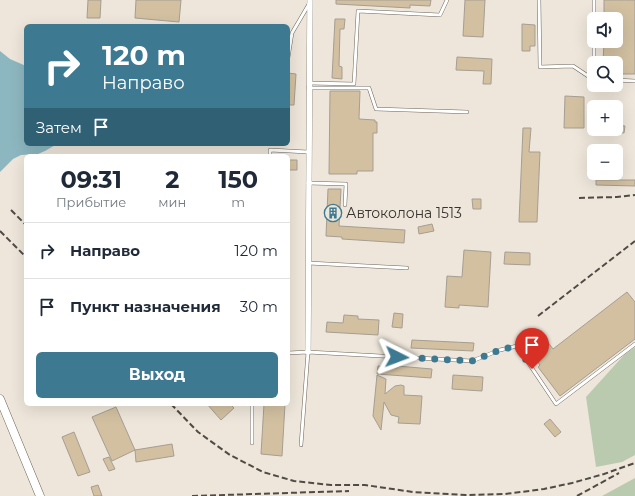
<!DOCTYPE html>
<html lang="ru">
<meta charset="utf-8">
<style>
body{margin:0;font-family:Montserrat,sans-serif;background:#f2f2f3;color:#1f2937;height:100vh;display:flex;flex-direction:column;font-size:15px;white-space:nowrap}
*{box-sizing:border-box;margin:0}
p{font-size:13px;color:#747a83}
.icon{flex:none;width:22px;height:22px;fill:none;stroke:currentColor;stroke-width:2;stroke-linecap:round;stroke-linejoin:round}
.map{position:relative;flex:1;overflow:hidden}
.details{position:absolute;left:24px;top:154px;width:266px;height:252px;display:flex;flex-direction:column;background:#fff;border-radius:6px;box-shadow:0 4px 16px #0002}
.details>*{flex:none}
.hud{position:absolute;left:24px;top:24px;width:266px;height:122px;border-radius:6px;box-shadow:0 4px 16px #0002;background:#3d7991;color:#fff;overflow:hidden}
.fabs{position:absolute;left:587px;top:12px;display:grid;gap:8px}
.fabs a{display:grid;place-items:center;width:36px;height:36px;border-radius:6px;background:#fff;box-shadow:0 4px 16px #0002;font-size:20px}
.pin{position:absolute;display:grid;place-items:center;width:34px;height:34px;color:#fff;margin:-41px -17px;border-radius:50% 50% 50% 0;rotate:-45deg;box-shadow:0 0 4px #0007}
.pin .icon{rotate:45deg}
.me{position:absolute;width:44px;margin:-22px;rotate:93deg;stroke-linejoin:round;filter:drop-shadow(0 0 3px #0008)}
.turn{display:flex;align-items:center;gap:14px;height:84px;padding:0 12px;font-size:18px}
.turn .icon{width:52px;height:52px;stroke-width:2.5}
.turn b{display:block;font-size:28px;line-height:34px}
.then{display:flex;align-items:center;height:38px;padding:0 12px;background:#0003;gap:8px;font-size:15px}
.eta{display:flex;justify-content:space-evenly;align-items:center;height:68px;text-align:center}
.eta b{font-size:24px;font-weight:700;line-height:28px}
.action{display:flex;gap:8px;margin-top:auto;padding:8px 12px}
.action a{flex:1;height:46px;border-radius:6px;background:#3d7991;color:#fff;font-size:16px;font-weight:700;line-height:46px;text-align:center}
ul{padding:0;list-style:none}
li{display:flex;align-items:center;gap:12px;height:56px;padding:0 12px;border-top:1px solid #e0e1e3}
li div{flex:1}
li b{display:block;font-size:15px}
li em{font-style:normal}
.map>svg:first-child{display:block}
</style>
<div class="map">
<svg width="635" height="496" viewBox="0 0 635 496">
<rect width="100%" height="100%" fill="#eee6da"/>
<!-- green -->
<path fill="#bacaaf" d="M 635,347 L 635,455 L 622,462 L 596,467 L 586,397 L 624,355 Z
M 635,478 L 635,496 L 602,496 Z"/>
<!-- water -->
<path fill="#8db7c0" d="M 0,51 L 10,59 L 26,66 L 26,144 L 57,144 L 45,151 L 38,154 L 21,155 L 13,159 L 0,172 Z"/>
<!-- building -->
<path fill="#d2c0a1" stroke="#a59e92" d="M 88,0 L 101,0 L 100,18 L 87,18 Z
M 136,0 L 181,0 L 179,22 L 135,18 Z
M 336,0 L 431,0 L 430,6 L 410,5 L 410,8 L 336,4 Z
M 465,0 L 485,0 L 483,37 L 463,36 Z
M 604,0 L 635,0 L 635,74 L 616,74 L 616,63 L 603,63 L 604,41 L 616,41 L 616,19 L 604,19 Z
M 335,19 L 345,19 L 344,29 L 340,29 L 339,66 L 342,67 L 342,79 L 332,78 Z
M 522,24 L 535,25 L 535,46 L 530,46 L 530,51 L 522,51 Z
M 457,57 L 492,59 L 491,84 L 483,84 L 484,71 L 456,70 Z
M 288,73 L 296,74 L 294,105 L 288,105 Z
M 330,91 L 360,91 L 359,119 L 375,120 L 375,122 L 377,122 L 377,133 L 373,133 L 373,171 L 357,171 L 357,174 L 329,174 Z
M 565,96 L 584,97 L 584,128 L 564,128 Z
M 616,125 L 625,126 L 624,133 L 616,132 Z
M 523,128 L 531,128 L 529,152 L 540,152 L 537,222 L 519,222 Z
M 288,160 L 297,160 L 297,170 L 288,170 Z
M 596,180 L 635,180 L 635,186 L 596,185 Z
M 328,189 L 341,189 L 339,226 L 405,230 L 404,243 L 342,239 L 342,237 L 326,236 Z
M 472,199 L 481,199 L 481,209 L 473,209 Z
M 432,224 L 434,231 L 419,234 L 418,227 Z
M 464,250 L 491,252 L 488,307 L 459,305 L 459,308 L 445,307 L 447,276 L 462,277 Z
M 505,252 L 530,253 L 530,265 L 504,264 Z
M 627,292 L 635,302 L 635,339 L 560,396 L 538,367 L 540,365 L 528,349 L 544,337 L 553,349 Z
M 394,313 L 403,314 L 402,328 L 392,327 Z
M 344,315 L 358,316 L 358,319 L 379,320 L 378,335 L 326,332 L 327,322 L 343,323 Z
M 412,340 L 474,343 L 473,351 L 411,348 Z
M 378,366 L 397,368 L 397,366 L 432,369 L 431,378 L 377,374 Z
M 377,375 L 386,379 L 385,394 L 395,386 L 401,385 L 404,386 L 404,395 L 422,396 L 420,424 L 398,423 L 399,417 L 391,415 L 384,402 L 381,430 L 373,416 Z
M 453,375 L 483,377 L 482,391 L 452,389 Z
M 207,404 L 230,404 L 234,408 L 221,420 Z
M 264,404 L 285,404 L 282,456 L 261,454 Z
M 116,407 L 135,450 L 112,461 L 92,417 Z
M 550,419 L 561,432 L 555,437 L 544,424 Z
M 74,432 L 90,472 L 78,476 L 62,437 Z
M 172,444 L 174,456 L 136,462 L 135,450 Z
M 109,457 L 115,469 L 109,471 L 103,459 Z
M 98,485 L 102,496 L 94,496 L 91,487 Z"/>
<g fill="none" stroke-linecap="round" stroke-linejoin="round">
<defs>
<path id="service" d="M 539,0 L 540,67 L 573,66 L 594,80
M 594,0 L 594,19
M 594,41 L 594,63
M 288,58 L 292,33 L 309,4
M 616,80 L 635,81
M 309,83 L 354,84 L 358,11 L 440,15 L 447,0
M 308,88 L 369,88 L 376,109 L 467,112
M 270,156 L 270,150 L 308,152
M 308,183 L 346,184 L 345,205
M 308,263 L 407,268
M 288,353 L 308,352 L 472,361 L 500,350 L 517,346 L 556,404 L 635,344
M 252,443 L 252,404
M 301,445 L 308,352"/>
<path id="minor" d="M 308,352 L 310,0"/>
<path id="secondary" d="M 0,399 L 40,496"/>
</defs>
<!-- service casing -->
<use href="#service" stroke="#6c655a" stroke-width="4"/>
<!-- minor casing -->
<use href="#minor" stroke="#6c655a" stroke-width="6"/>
<!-- secondary casing -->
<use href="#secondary" stroke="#6c655a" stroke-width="9"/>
<!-- service -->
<use href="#service" stroke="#fff" stroke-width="3"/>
<!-- minor -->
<use href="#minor" stroke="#fff" stroke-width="5.5"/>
<!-- secondary -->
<use href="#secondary" stroke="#fff" stroke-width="8"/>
<!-- rail -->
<path stroke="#4f4b45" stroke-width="2" stroke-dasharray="6 3" stroke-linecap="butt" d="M 579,198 L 617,197 L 635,195
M 11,210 L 26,225
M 0,231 L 26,257
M 538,316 L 635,241
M 171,404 L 198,432 L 230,455 L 263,472 L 294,481 L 331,485 L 365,485 L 413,492 L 466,495 L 505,494 L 544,489 L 572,483 L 604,474 L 635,463
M 192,496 L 349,491
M 577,496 L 619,473"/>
</g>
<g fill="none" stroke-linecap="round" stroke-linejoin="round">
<!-- route -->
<path stroke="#3d7991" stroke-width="7" stroke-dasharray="0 12.6" d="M 397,357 L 472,361 L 500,350 L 517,346 L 532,369"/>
</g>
<!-- icons -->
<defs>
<symbol id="building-ring" viewBox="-11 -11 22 22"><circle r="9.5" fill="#eee6da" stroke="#3d7991" stroke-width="1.5"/><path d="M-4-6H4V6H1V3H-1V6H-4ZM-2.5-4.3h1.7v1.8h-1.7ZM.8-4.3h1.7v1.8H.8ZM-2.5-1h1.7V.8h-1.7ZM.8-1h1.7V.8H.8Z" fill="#3d7991"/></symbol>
</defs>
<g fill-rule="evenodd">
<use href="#building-ring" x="323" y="203" width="20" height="20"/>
</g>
<g text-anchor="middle" stroke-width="3" stroke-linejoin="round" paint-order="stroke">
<!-- poi labels -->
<g font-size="14" fill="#383530" stroke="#eee6da" text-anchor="start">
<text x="346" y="218">Автоколона 1513</text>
</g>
</g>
</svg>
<div class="fabs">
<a><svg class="icon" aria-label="sound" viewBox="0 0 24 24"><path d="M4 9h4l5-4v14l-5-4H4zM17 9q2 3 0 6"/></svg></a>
<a><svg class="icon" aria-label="search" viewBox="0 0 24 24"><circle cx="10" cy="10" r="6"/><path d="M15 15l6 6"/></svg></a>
<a>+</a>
<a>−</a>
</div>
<div class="pin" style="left:532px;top:369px;background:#d93025"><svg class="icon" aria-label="arrive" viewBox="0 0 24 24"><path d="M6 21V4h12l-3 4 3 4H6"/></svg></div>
<svg class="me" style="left:397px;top:357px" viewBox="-20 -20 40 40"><path d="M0-17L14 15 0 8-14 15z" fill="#3d7991" stroke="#fff" stroke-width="4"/></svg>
<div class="hud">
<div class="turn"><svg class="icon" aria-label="right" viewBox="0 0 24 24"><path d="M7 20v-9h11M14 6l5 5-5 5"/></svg><div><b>120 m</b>Направо</div></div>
<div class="then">Затем<svg class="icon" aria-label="arrive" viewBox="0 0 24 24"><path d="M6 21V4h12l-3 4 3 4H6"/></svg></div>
</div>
<section class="details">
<div class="eta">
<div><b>09:31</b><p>Прибытие</p></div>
<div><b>2</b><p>мин</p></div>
<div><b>150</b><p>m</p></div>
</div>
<ul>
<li><svg class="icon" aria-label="right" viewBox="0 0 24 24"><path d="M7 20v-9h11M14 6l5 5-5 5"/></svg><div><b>Направо</b></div><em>120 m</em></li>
<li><svg class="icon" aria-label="arrive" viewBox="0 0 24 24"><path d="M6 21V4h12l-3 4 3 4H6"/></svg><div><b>Пункт назначения</b></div><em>30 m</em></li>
</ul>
<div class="action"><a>Выход</a></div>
</section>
</div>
